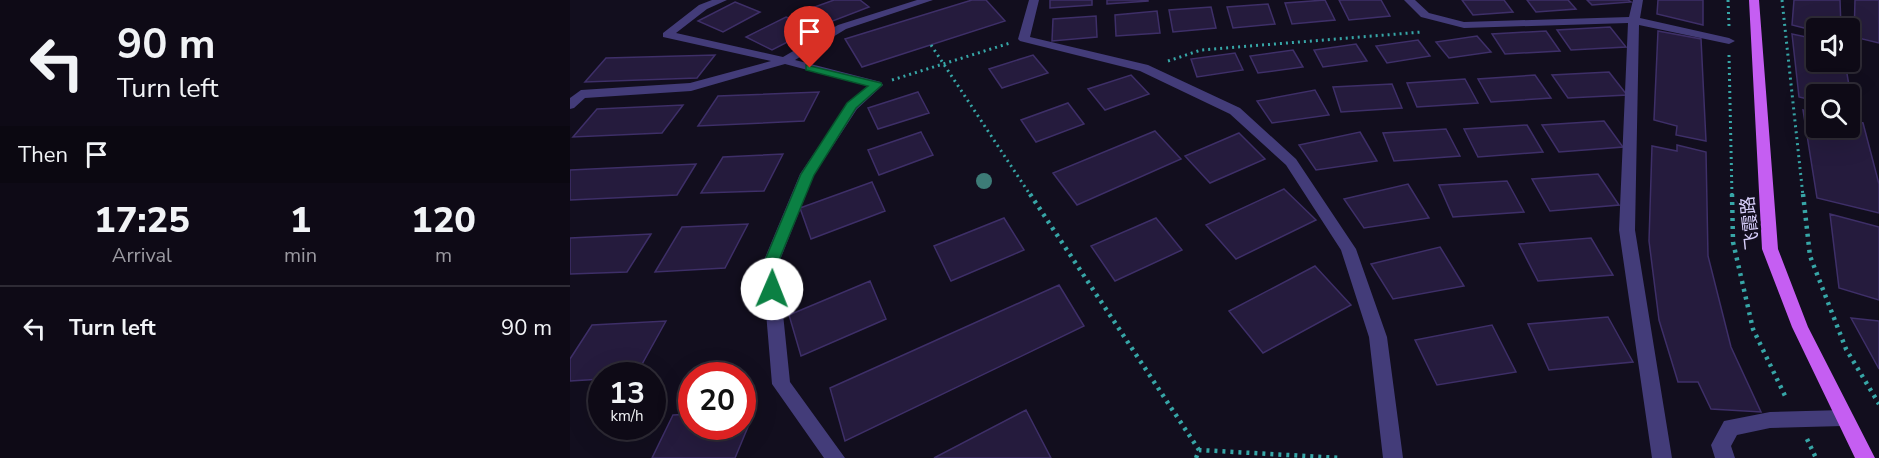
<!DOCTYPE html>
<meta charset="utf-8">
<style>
body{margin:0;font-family:"Nunito Sans","Noto Sans SC",sans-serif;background:#17131f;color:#f1f3f6;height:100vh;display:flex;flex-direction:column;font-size:22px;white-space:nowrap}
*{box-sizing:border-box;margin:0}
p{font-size:20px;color:#9b9aa1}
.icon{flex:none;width:33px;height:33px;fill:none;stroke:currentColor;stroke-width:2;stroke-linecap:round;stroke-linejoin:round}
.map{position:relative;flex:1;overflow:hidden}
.side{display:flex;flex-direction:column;background:#0e0a16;width:570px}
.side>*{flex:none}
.banner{background:#0e0a16;color:#f1f3f6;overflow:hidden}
.controls{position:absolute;left:1236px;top:18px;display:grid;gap:12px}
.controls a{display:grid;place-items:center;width:54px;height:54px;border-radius:6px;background:#0e0a16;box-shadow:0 6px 24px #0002,0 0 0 2px #2e2b35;font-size:30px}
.speed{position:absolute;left:18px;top:362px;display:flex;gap:12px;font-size:30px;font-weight:700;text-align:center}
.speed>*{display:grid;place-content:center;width:78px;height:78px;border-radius:50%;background:#0e0a16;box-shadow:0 6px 24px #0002,0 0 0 2px #2e2b35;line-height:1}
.speed small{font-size:15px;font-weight:400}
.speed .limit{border:9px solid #d22;background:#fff;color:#111}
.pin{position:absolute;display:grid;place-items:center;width:51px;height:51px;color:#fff;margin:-62px -26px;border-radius:50% 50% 50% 0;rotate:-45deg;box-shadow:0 0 6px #0007}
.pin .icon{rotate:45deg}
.me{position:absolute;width:66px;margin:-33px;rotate:1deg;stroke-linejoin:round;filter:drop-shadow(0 0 4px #0008)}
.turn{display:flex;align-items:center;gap:21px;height:126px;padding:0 18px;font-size:27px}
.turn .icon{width:78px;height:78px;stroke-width:2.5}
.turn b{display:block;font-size:42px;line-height:51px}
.then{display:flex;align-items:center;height:57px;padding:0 18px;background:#0003;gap:12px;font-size:22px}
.eta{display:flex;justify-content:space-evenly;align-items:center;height:102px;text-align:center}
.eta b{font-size:36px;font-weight:800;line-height:42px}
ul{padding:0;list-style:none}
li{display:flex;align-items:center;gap:18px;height:84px;padding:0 18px;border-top:2px solid #2e2b35}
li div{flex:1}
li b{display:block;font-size:22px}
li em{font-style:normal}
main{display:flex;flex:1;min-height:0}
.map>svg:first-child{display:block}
</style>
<main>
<section class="side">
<div class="banner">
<div class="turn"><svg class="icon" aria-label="left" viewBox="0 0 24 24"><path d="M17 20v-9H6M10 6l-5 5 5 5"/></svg><div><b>90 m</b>Turn left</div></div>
<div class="then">Then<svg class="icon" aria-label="arrive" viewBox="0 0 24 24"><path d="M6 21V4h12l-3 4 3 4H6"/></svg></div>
</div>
<div class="eta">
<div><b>17:25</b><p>Arrival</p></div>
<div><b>1</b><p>min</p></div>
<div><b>120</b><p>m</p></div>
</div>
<ul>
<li><svg class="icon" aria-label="left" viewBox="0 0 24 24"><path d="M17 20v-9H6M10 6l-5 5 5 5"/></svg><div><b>Turn left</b></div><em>90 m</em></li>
</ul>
</section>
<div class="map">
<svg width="1309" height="458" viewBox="0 0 1309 458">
<rect width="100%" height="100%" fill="#120e1e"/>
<!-- building -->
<path fill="#251b3d" stroke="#3e2f68" stroke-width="1.5" d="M 264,0 L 290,0 L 299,7 L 255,24 L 239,9 Z
M 402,0 L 416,0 L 435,21 L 292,67 L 275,39 Z
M 480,0 L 522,0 L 522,5 L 480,8 Z
M 537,0 L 578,0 L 578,1 L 537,4 Z
M 755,0 L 765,20 L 722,24 L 715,3 Z
M 769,0 L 811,0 L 820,16 L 779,20 Z
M 892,0 L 934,0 L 943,12 L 903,15 Z
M 957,0 L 998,0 L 1006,9 L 966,12 Z
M 1017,0 L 1058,0 L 1061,2 L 1022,5 Z
M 1088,0 L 1133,0 L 1133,25 L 1087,14 Z
M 1224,0 L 1270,0 L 1271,28 L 1246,28 L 1246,31 L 1222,25 Z
M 1285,0 L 1309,0 L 1309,43 L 1284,37 Z
M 165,2 L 190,12 L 153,32 L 128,21 Z
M 698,4 L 705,24 L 663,28 L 657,7 Z
M 641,7 L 646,28 L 603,32 L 599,10 Z
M 587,11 L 590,33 L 546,36 L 545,15 Z
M 526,16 L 527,37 L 482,41 L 483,19 Z
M 216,17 L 243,29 L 202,50 L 176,37 Z
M 1040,27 L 1056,47 L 1001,50 L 987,30 Z
M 976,31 L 990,51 L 935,54 L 922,34 Z
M 1088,31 L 1131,39 L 1136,141 L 1106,135 L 1107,126 L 1084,120 Z
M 1222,34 L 1246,39 L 1246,62 L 1275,62 L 1283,109 L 1280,108 L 1280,94 L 1246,94 L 1246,101 L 1229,97 Z
M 907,36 L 921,52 L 879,58 L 866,42 Z
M 848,40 L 860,56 L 817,63 L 806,46 Z
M 786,44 L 797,61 L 753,67 L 744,50 Z
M 723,50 L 733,67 L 688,73 L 680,56 Z
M 665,53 L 673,70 L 627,77 L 621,59 Z
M 145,55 L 127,78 L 15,82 L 36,58 Z
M 463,55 L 478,73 L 432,88 L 419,69 Z
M 1039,72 L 1057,95 L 998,98 L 982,75 Z
M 561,75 L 579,94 L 535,110 L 518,89 Z
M 965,75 L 981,98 L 921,102 L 908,79 Z
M 895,79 L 908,103 L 847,107 L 837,83 Z
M 822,84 L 832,108 L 771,112 L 763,87 Z
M 745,90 L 759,115 L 702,123 L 687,101 Z
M 249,92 L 234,121 L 128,126 L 148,96 Z
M 348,92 L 359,113 L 308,129 L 298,108 Z
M 498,103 L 514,124 L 466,142 L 451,120 Z
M 113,105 L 92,133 L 3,137 L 27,109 Z
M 1233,110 L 1246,113 L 1246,128 L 1280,128 L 1280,120 L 1293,123 L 1309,184 L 1309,213 L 1247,198 Z
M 1034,121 L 1053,147 L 989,152 L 972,125 Z
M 957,125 L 973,152 L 908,157 L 894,129 Z
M 876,129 L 890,156 L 824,161 L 813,133 Z
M 585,131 L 611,159 L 507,205 L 483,173 Z
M 351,132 L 363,155 L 309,175 L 298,150 Z
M 790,132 L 807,161 L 746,170 L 729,145 Z
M 669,133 L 695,159 L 640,183 L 615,156 Z
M 1107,145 L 1136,152 L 1138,256 L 1161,347 L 1191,412 L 1141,409 L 1128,382 L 1108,382 L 1089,320 L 1079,241 L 1082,146 L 1107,151 Z
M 213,154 L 194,191 L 131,193 L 153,157 Z
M 126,164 L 107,195 L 0,200 L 0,170 Z
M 1028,174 L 1049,205 L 980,211 L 962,179 Z
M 937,181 L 954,212 L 883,217 L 869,185 Z
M 302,182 L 315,211 L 241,239 L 230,208 Z
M 838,184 L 859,218 L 794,228 L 774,199 Z
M 714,189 L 746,220 L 666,259 L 636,225 Z
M 1260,214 L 1309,227 L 1309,300 L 1269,288 Z
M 434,218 L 454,250 L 381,281 L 364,246 Z
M 586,218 L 612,250 L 545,281 L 521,246 Z
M 178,224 L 155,268 L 85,272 L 112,227 Z
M 81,234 L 57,272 L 0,274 L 0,238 Z
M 1021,238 L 1043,275 L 968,281 L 949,244 Z
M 870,247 L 894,286 L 823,299 L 801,264 Z
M 745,266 L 781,305 L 693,353 L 659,311 Z
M 300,281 L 316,319 L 231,356 L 219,315 Z
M 489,285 L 514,326 L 275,441 L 260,388 Z
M 1038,317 L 1063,362 L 979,370 L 958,324 Z
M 1281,318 L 1309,321 L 1309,369 Z
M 96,321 L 66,375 L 32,375 L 32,379 L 0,381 L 0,359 L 22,325 Z
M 922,325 L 946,372 L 867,385 L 845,340 Z
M 185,410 L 165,458 L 82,458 L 103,415 L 122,414 L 122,426 L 172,426 L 172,411 Z
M 456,410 L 481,458 L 364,458 Z"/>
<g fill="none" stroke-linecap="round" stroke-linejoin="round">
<!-- path-far1 -->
<path stroke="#37a6a7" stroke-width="3" stroke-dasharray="2 4" stroke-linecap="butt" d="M 1158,0 L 1159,26
M 1212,0 L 1233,196
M 361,45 L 461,196
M 1159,55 L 1162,196
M 598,61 L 631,50 L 852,32
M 322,80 L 440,43"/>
<!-- path -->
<path stroke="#37a6a7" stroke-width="4.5" stroke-dasharray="3 5" stroke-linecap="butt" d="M 460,194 L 629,450
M 1162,194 L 1163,242 L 1183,329 L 1217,400
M 1233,194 L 1240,256 L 1276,349 L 1309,404
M 1237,439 L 1246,458
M 626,458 L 629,450 L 771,458"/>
<!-- minor -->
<path fill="#433c79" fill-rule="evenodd" d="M 142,0 L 157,0 L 137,9 L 106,33 L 213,57 L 268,25 L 347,0 L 363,0 L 276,29 L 225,60 L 311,82 L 313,85 L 287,109 L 244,175 L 208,265 L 220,382 L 275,458 L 254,458 L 202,384 L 192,265 L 230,174 L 278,103 L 298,86 L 215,64 L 121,91 L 15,98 L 4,108 L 0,109 L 0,98 L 11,90 L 120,83 L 201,61 L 93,37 L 93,33 L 129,5 Z
M 459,0 L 469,0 L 460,37 L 578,65 L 670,108 L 726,159 L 786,249 L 817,337 L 833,458 L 813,458 L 799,337 L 771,250 L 716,165 L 660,114 L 570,71 L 450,41 L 448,39 Z
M 834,0 L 845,0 L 859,13 L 894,22 L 1059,17 L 1063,0 L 1073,0 L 1070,18 L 1159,38 L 1165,41 L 1159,44 L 1069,25 L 1065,230 L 1102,458 L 1082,458 L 1049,230 L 1058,23 L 894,28 L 851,17 Z
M 1273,410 L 1280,412 L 1282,418 L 1280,424 L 1273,426 L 1200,428 L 1167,435 L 1161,446 L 1165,458 L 1145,458 L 1141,445 L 1154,421 L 1200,412 Z"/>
<!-- major -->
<path fill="#c55ef2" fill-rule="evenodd" d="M 1179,0 L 1189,0 L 1208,249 L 1238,327 L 1305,458 L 1285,458 L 1222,327 L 1192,249 Z"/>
</g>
<!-- trees -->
<circle fill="#3d7b77" cx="414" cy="181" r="8"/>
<!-- route -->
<path fill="#0b8043" stroke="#07532c" stroke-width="1.5" d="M 236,65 L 311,83 L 312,85 L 286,108 L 244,175 L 207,265 L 209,289 L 207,293 L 197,293 L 193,265 L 231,174 L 277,103 L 298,86 L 236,70 Z"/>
<g text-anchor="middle" stroke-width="6" stroke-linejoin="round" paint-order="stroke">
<!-- street labels -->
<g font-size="18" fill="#d7cffb" stroke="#120e1e">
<text transform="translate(1180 223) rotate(-96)" y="6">飞霞路</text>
</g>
</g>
</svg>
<div class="controls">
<a><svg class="icon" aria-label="sound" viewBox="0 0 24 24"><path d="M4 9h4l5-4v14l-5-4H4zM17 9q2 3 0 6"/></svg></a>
<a><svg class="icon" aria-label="search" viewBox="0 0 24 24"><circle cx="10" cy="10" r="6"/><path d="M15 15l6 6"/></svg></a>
</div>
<div class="speed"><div>13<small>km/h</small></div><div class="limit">20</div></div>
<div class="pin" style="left:240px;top:68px;background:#d93025"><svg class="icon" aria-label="arrive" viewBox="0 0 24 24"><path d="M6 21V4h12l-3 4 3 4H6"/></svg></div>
<svg class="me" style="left:202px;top:289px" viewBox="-20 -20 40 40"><circle r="19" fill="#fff"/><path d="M0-13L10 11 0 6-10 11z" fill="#0b8043"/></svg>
</div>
</main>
